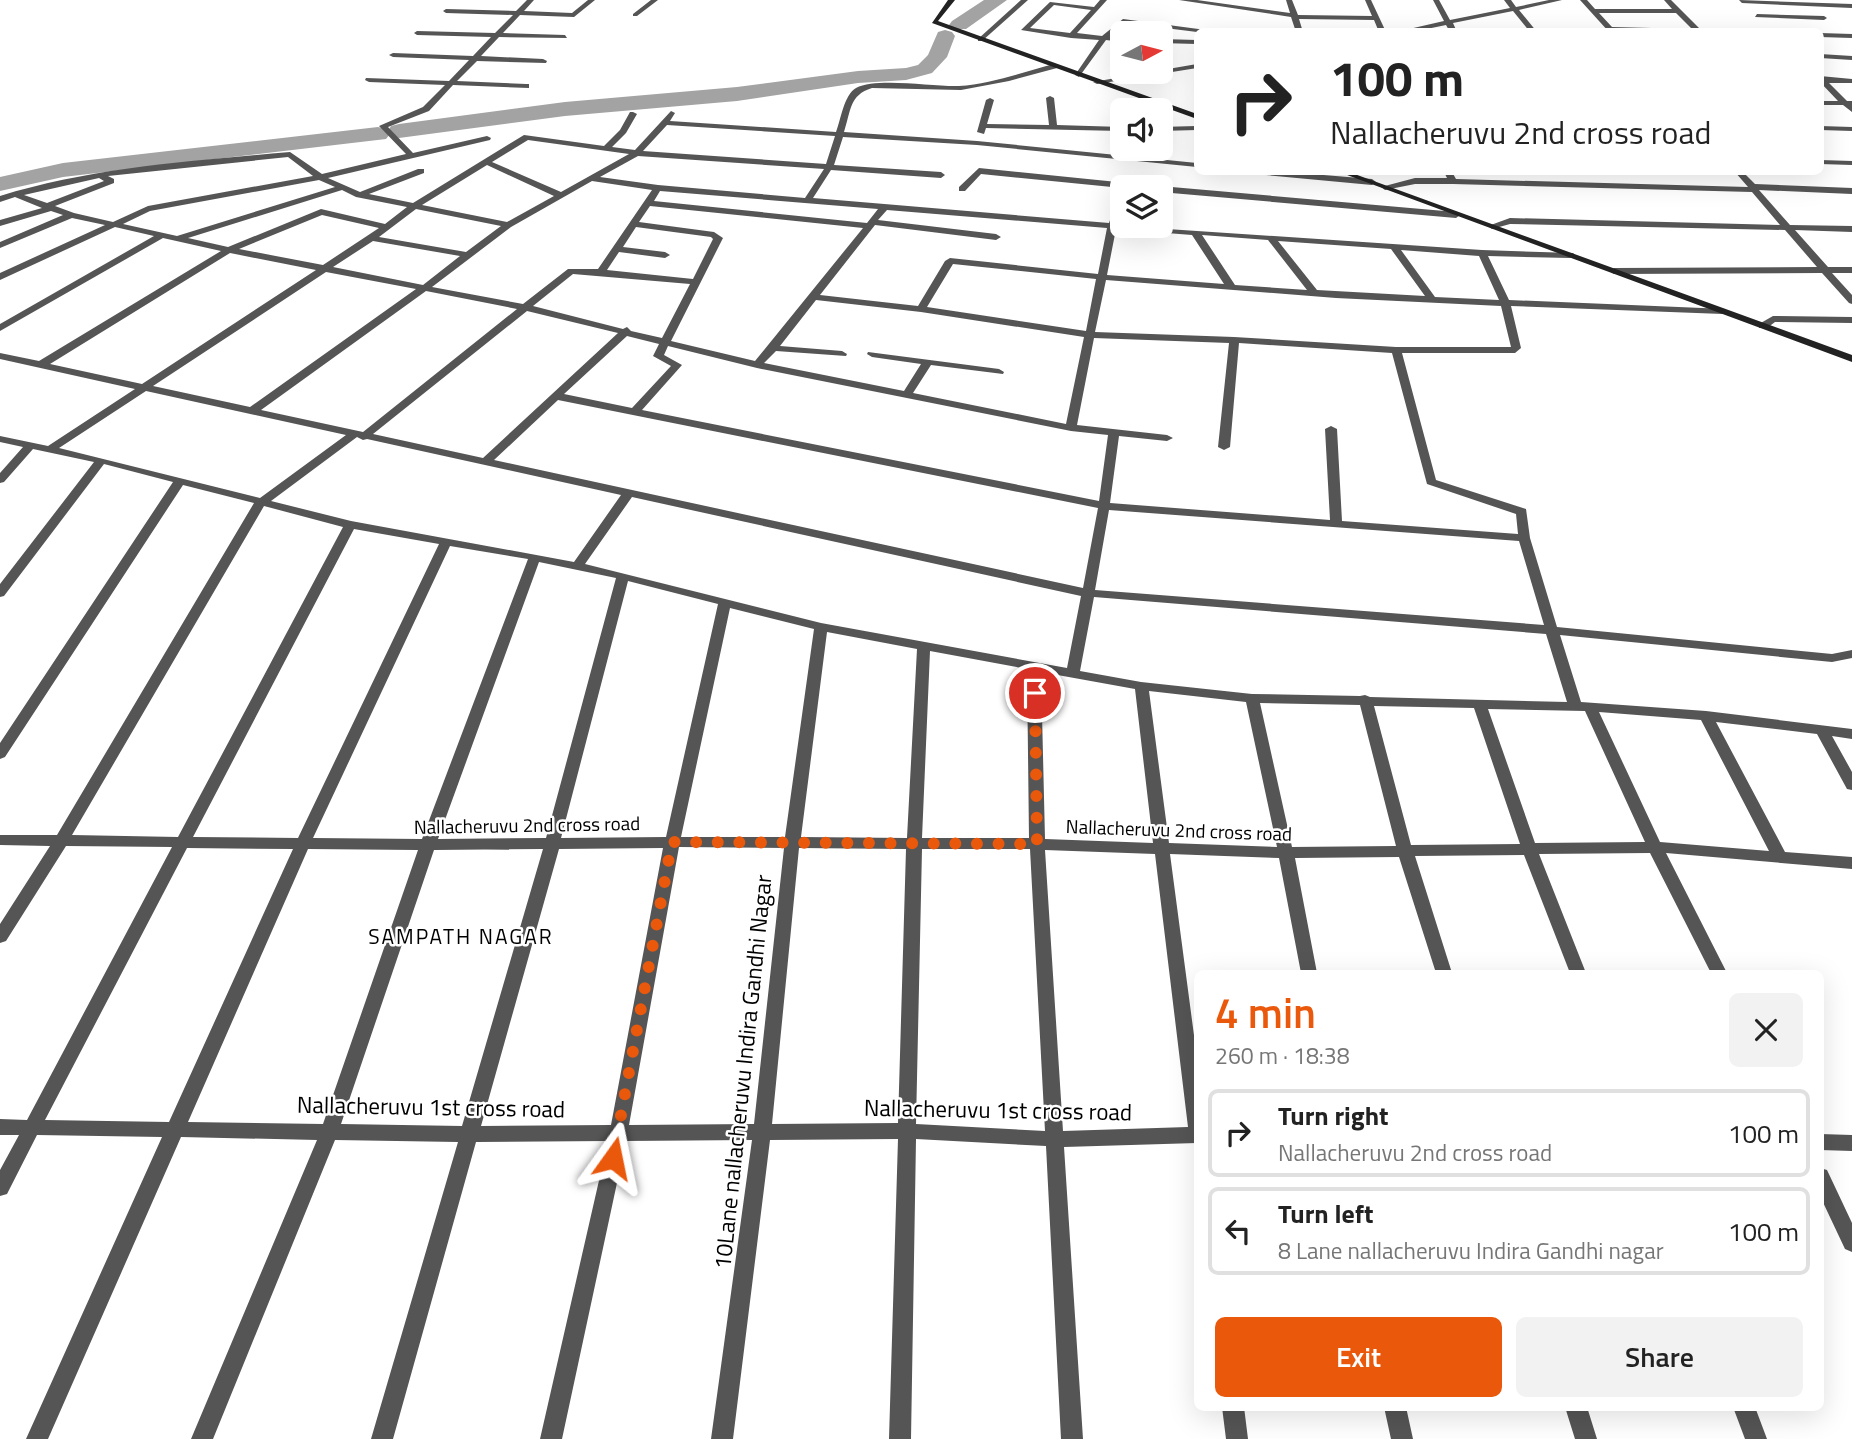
<!DOCTYPE html>
<meta charset="utf-8">
<style>
body{margin:0;font-family:"Titillium Web",sans-serif;background:#f2f2f2;color:#222;height:100vh;display:flex;flex-direction:column;font-size:26px;white-space:nowrap}
*{box-sizing:border-box;margin:0}
p{font-size:23px;color:#767676}
.icon{flex:none;width:38px;height:38px;fill:none;stroke:currentColor;stroke-width:2;stroke-linecap:round;stroke-linejoin:round}
.map{position:relative;flex:1;overflow:hidden}
.sheet{position:absolute;left:1194px;top:970px;width:630px;height:441px;display:flex;flex-direction:column;background:#fff;border-radius:10px;box-shadow:0 7px 28px #0002}
.sheet>*{flex:none}
.banner{position:absolute;left:1194px;top:28px;width:630px;height:147px;border-radius:10px;box-shadow:0 7px 28px #0002;background:#fff;color:#222;overflow:hidden}
.needle{width:46px;rotate:83deg}
.tools{position:absolute;left:1110px;top:21px;display:grid;gap:14px}
.tools a{display:grid;place-items:center;width:63px;height:63px;border-radius:10px;background:#fff;box-shadow:0 7px 28px #0002;font-size:35px}
.pin{position:absolute;display:grid;place-items:center;width:60px;height:60px;color:#fff;margin:-30px;border:4px solid #fff;border-radius:50%;box-shadow:0 2px 7px #0007}
.me{position:absolute;width:77px;margin:-38px;rotate:12deg;stroke-linejoin:round;filter:drop-shadow(0 0 5px #0008)}
.turn{display:flex;align-items:center;gap:24px;height:147px;padding:0 21px;font-size:32px}
.turn .icon{width:91px;height:91px;stroke-width:2.5}
.turn b{display:block;font-size:49px;line-height:60px}
.round{display:grid;place-items:center;flex:none;width:74px;height:74px;border-radius:10px;background:#f2f2f2}
.headline{display:flex;align-items:center;justify-content:space-between;height:119px;padding:0 21px}
h1{font-size:42px;font-weight:600;line-height:52px;color:#ea580c}
.button{display:flex;gap:14px;margin-top:auto;padding:14px 21px}
.button a{flex:1;height:80px;border-radius:10px;background:#ea580c;color:#fff;font-size:28px;font-weight:600;line-height:80px;text-align:center}
.button a+a{background:#f2f2f2;color:#222}
ul{padding:0;list-style:none}
li{display:flex;align-items:center;gap:21px;height:88px;margin:0 14px 10px;padding:0 7px;border:4px solid #e0e0e0;border-radius:10px}
li div{flex:1}
li b{display:block;font-size:26px}
li em{font-style:normal}
.map>svg:first-child{display:block}
</style>
<div class="map">
<svg width="1852" height="1439" viewBox="0 0 1852 1439">
<rect width="100%" height="100%" fill="#fff"/>
<g fill="none" stroke-linecap="round" stroke-linejoin="round">
<!-- river -->
<path fill="#a3a3a3" fill-rule="evenodd" d="M 984,0 L 1007,0 L 966,29 L 952,29 L 949,25 L 952,21 Z
M 945,30 L 952,32 L 955,36 L 947,57 L 932,73 L 906,80 L 858,83 L 737,101 L 565,116 L 399,138 L 391,136 L 388,131 L 391,126 L 399,124 L 565,102 L 737,87 L 858,71 L 906,68 L 918,65 L 928,55 L 938,32 Z
M 378,127 L 386,129 L 390,134 L 386,139 L 63,177 L 0,191 L 0,177 L 63,163 Z"/>
<!-- minor -->
<path fill="#555" fill-rule="evenodd" d="M 527,0 L 534,0 L 524,11 L 572,13 L 588,0 L 595,0 L 574,17 L 520,15 L 503,33 L 565,35 L 567,38 L 499,37 L 481,56 L 543,59 L 547,61 L 546,63 L 477,61 L 457,81 L 526,84 L 529,84 L 529,88 L 453,85 L 429,111 L 388,127 L 413,153 L 487,136 L 491,138 L 490,140 L 328,178 L 360,192 L 418,169 L 424,169 L 424,173 L 369,194 L 413,203 L 524,135 L 604,146 L 620,130 L 630,112 L 633,112 L 637,114 L 626,133 L 612,147 L 635,150 L 671,111 L 675,113 L 670,121 L 836,132 C 841,119 844,95 856,88 C 877,77 934,87 959,86 C 991,84 1023,72 1054,64 L 1058,66 L 1057,68 L 1009,81 L 961,90 L 872,88 C 849,95 851,111 844,132 L 977,141 L 1197,163 L 1197,167 L 977,145 L 843,137 L 834,165 L 941,172 L 945,175 L 941,178 L 831,170 L 813,198 L 1109,223 L 1118,197 L 1122,194 L 1122,210 L 1117,224 L 1122,226 L 1482,250 L 1573,253 L 1575,255 L 1570,258 L 1488,256 L 1509,300 L 1726,309 L 1726,313 L 1723,314 L 1511,306 L 1521,348 L 1515,353 L 1402,353 L 1436,480 L 1526,509 L 1530,538 L 1557,627 L 1832,654 L 1852,650 L 1852,658 L 1832,662 L 1560,635 L 1581,702 L 1706,711 L 1852,729 L 1852,739 L 1832,736 L 1852,772 L 1852,790 L 1847,789 L 1817,734 L 1716,722 L 1785,852 L 1852,857 L 1852,869 L 1666,853 L 1727,973 L 1711,973 L 1650,853 L 1539,854 L 1586,973 L 1570,973 L 1524,855 L 1415,856 L 1452,973 L 1436,973 L 1399,857 L 1295,858 L 1317,973 L 1301,973 L 1279,858 L 1170,854 L 1197,1058 L 1197,1143 L 1064,1147 L 1083,1439 L 1061,1439 L 1046,1146 L 916,1139 L 911,1439 L 889,1439 L 898,1139 L 770,1140 L 733,1439 L 711,1439 L 752,1140 L 626,1141 L 562,1439 L 540,1439 L 608,1141 L 476,1142 L 393,1439 L 371,1439 L 458,1142 L 335,1140 L 213,1439 L 191,1439 L 317,1140 L 181,1137 L 48,1439 L 26,1439 L 162,1137 L 37,1135 L 7,1194 L 0,1196 L 0,1170 L 19,1135 L 0,1135 L 0,1119 L 27,1120 L 172,847 L 66,846 L 6,941 L 0,943 L 0,924 L 50,846 L 0,845 L 0,835 L 57,835 L 254,503 L 183,485 L 5,757 L 0,759 L 0,743 L 173,482 L 104,464 L 4,596 L 0,597 L 0,584 L 94,462 L 33,449 L 4,482 L 0,483 L 0,473 L 23,447 L 0,442 L 0,436 L 48,446 L 135,389 L 0,359 L 0,353 L 39,361 L 221,251 L 163,238 L 0,331 L 0,324 L 154,236 L 115,227 L 0,280 L 0,273 L 105,225 L 72,218 L 0,248 L 0,242 L 63,215 L 51,211 L 0,226 L 0,220 L 42,208 L 15,197 L 0,202 L 0,196 C 94,167 192,161 290,152 L 322,174 L 406,154 L 379,126 L 423,107 L 445,85 L 369,82 L 365,80 L 366,78 L 449,81 L 469,60 L 393,57 L 389,55 L 393,53 L 473,56 L 491,37 L 417,35 L 414,33 L 417,31 L 495,33 L 513,15 L 446,13 L 443,11 L 446,9 L 516,11 ZM 667,125 L 835,136 L 826,164 L 643,151 ZM 528,140 L 629,154 L 561,192 L 492,162 ZM 638,156 L 824,169 L 805,198 L 658,185 L 600,177 ZM 288,157 L 313,176 L 148,206 L 113,222 L 74,213 L 55,206 L 114,183 L 114,179 L 108,176 ZM 487,165 L 554,196 L 507,222 L 422,205 ZM 99,178 L 104,181 L 47,203 L 24,195 ZM 319,180 L 335,187 L 177,236 L 123,224 L 150,211 ZM 592,181 L 652,190 L 598,269 L 568,269 L 523,304 L 432,287 L 511,227 ZM 342,190 L 356,197 L 407,207 L 385,224 L 321,209 L 228,247 L 188,238 ZM 660,191 L 878,209 L 867,223 L 654,201 ZM 650,206 L 863,228 L 755,361 L 671,341 L 723,238 L 714,232 L 639,222 ZM 416,209 L 501,226 L 466,252 L 379,237 ZM 887,210 L 1107,228 L 1098,274 L 950,258 L 945,261 L 918,306 L 820,295 L 875,225 L 996,240 L 1001,237 L 996,234 L 878,220 ZM 322,215 L 379,228 L 323,265 L 239,249 ZM 636,227 L 711,237 L 713,239 L 693,279 L 607,270 L 619,252 L 665,258 L 670,255 L 665,252 L 623,247 ZM 1116,229 L 1192,235 L 1224,284 L 1107,275 ZM 1202,235 L 1268,240 L 1307,290 L 1235,285 ZM 373,241 L 460,256 L 423,285 L 333,267 ZM 1278,241 L 1391,249 L 1425,296 L 1317,290 ZM 1401,250 L 1479,256 L 1499,300 L 1435,297 ZM 230,253 L 316,270 L 142,384 L 50,364 ZM 953,264 L 1096,279 L 1086,331 L 927,307 ZM 326,272 L 416,289 L 250,407 L 153,386 ZM 573,274 L 690,284 L 662,338 L 631,331 L 627,327 L 623,329 L 533,306 ZM 1106,280 L 1336,298 L 1501,306 L 1511,347 L 1396,347 L 1234,337 L 1095,332 ZM 426,291 L 517,309 L 363,432 L 261,410 ZM 816,300 L 921,312 L 1084,337 L 1066,424 L 913,393 L 931,365 L 1003,374 L 1004,372 L 999,369 L 868,352 L 867,354 L 872,357 L 921,364 L 904,391 L 764,363 L 776,351 L 846,356 L 847,354 L 842,351 L 780,346 ZM 527,311 L 618,333 L 483,458 L 373,434 ZM 627,336 L 659,344 L 653,356 L 671,366 L 632,408 L 564,394 ZM 1094,338 L 1229,343 L 1218,447 L 1224,450 L 1230,447 L 1239,343 L 1392,353 L 1427,484 L 1516,514 L 1518,534 L 1342,521 L 1337,429 L 1331,426 L 1325,429 L 1330,520 L 1110,503 L 1119,436 L 1167,441 L 1173,438 L 1167,435 L 1077,425 ZM 668,346 L 757,368 L 1071,431 L 1108,435 L 1099,501 L 642,410 L 682,365 L 664,355 ZM 146,391 L 346,435 L 260,498 L 59,448 ZM 558,400 L 1098,508 L 1083,588 L 494,460 ZM 357,437 L 363,440 L 367,439 L 621,495 L 574,562 L 351,521 L 271,501 ZM 632,497 L 1081,596 L 1067,668 L 821,623 L 585,564 ZM 264,506 L 343,527 L 178,837 L 72,835 ZM 1109,510 L 1519,541 L 1544,625 L 1095,590 ZM 354,529 L 439,544 L 298,838 L 193,837 ZM 450,546 L 528,559 L 422,839 L 313,838 ZM 539,562 L 616,578 L 546,838 L 438,839 ZM 628,581 L 718,604 L 666,837 L 561,838 ZM 1094,597 L 1546,634 L 1567,702 L 1370,697 L 1365,695 L 1360,696 L 1252,694 L 1141,682 L 1080,671 ZM 730,608 L 814,629 L 785,837 L 681,837 ZM 827,632 L 917,649 L 907,838 L 801,837 ZM 930,651 L 1027,669 L 1029,838 L 922,838 ZM 1041,672 L 1135,689 L 1153,843 L 1045,839 ZM 1149,691 L 1246,702 L 1277,847 L 1169,843 ZM 1260,703 L 1360,705 L 1396,846 L 1292,847 ZM 1374,706 L 1474,708 L 1520,844 L 1411,845 ZM 1488,709 L 1585,711 L 1645,842 L 1535,843 ZM 1599,712 L 1701,720 L 1769,851 L 1660,842 ZM 679,847 L 784,848 L 754,1124 L 629,1125 ZM 187,848 L 293,849 L 169,1122 L 45,1120 ZM 663,848 L 611,1125 L 481,1126 L 559,849 ZM 799,848 L 906,849 L 898,1123 L 772,1124 ZM 308,849 L 418,850 L 323,1124 L 188,1122 ZM 543,849 L 462,1126 L 341,1124 L 434,850 ZM 922,849 L 1030,849 L 1045,1131 L 916,1124 ZM 1045,850 L 1155,854 L 1188,1127 L 1063,1131 Z
M 651,0 L 658,0 L 637,16 L 633,16 L 633,14 Z
M 1021,0 L 1028,0 L 982,41 L 978,41 L 978,39 Z
M 1100,0 L 1107,0 L 1077,33 L 1102,36 L 1123,19 L 1221,32 L 1197,32 L 1125,23 L 1110,37 L 1122,38 L 1122,42 L 1106,40 L 1079,77 L 1075,75 L 1099,40 L 1071,38 L 1021,30 L 1050,2 L 1094,7 ZM 1054,5 L 1091,10 L 1070,33 L 1030,28 Z
M 1179,0 L 1197,0 L 1290,13 L 1286,0 L 1292,0 L 1298,15 L 1372,16 L 1365,0 L 1371,0 L 1386,32 L 1379,32 L 1374,20 L 1299,19 L 1303,32 L 1296,32 L 1291,17 Z
M 1433,0 L 1439,0 L 1450,20 L 1510,8 L 1504,0 L 1511,0 L 1516,7 L 1549,0 L 1562,0 L 1519,10 L 1537,32 L 1530,32 L 1513,11 L 1453,23 L 1457,32 L 1450,32 L 1446,25 L 1412,32 L 1396,32 L 1444,21 Z
M 1580,0 L 1587,0 L 1595,9 L 1672,9 L 1664,0 L 1671,0 L 1700,29 L 1726,32 L 1609,32 ZM 1599,13 L 1676,13 L 1692,29 L 1612,27 Z
M 1739,0 L 1852,4 L 1852,8 L 1742,3 Z
M 1757,14 L 1824,16 L 1827,18 L 1824,20 L 1755,17 Z
M 1820,33 L 1852,34 L 1852,38 L 1820,37 Z
M 1160,39 L 1197,40 L 1197,44 L 1160,43 Z
M 1820,54 L 1852,56 L 1852,60 L 1820,58 Z
M 1197,64 L 1197,68 L 1097,84 L 1093,82 Z
M 1820,76 L 1852,79 L 1852,83 L 1829,83 L 1847,101 L 1852,101 L 1852,112 L 1843,105 L 1820,105 L 1820,101 L 1838,101 L 1820,82 Z
M 1050,96 L 1054,98 L 1057,125 L 1122,127 L 1122,131 L 986,128 L 984,134 L 977,132 L 986,100 L 990,98 L 994,100 L 987,124 L 1049,125 L 1046,98 Z
M 1197,126 L 1197,130 L 1160,131 L 1160,127 Z
M 1820,126 L 1852,127 L 1852,131 L 1820,130 Z
M 1820,160 L 1852,161 L 1852,165 L 1820,164 Z
M 979,168 L 1137,184 L 1141,187 L 1122,188 L 981,174 L 965,191 L 959,191 L 959,187 Z
M 1262,172 L 1287,172 L 1372,179 L 1376,182 L 1372,185 L 1266,175 Z
M 1444,172 L 1452,172 L 1456,179 L 1748,187 L 1735,172 L 1743,172 L 1755,184 L 1852,188 L 1852,194 L 1759,190 L 1790,225 L 1852,226 L 1852,232 L 1795,230 L 1828,267 L 1852,267 L 1852,273 L 1832,273 L 1852,295 L 1852,304 L 1849,303 L 1822,273 L 1614,274 L 1609,271 L 1614,268 L 1817,267 L 1785,230 L 1510,224 L 1492,229 L 1488,226 L 1510,218 L 1780,225 L 1752,192 L 1453,184 L 1415,184 L 1385,190 L 1381,187 L 1415,178 L 1447,178 Z
M 1160,186 L 1456,212 L 1460,215 L 1456,218 L 1160,192 L 1160,187 L 1157,187 Z
M 1773,316 L 1852,317 L 1852,323 L 1775,322 L 1767,328 L 1759,328 L 1759,324 Z
M 1820,1134 L 1852,1135 L 1852,1151 L 1820,1150 Z
M 1820,1168 L 1827,1170 L 1852,1223 L 1852,1252 L 1845,1249 L 1820,1196 Z
M 1222,1407 L 1244,1407 L 1248,1439 L 1226,1439 Z
M 1384,1407 L 1406,1407 L 1413,1439 L 1391,1439 Z
M 1565,1407 L 1587,1407 L 1597,1439 L 1575,1439 Z
M 1733,1407 L 1755,1407 L 1767,1439 L 1745,1439 Z"/>
<!-- secondary -->
<path fill="#222" fill-rule="evenodd" d="M 948,0 L 955,0 L 938,21 L 1197,114 L 1197,119 L 932,23 Z
M 1339,172 L 1349,172 L 1852,355 L 1852,362 Z"/>
</g>
<g fill="none" stroke-linecap="round" stroke-linejoin="round">
<!-- route -->
<path stroke="#ea580c" stroke-width="12" stroke-dasharray="0 21.6" d="M 613,1158 L 672,842 L 1037,844 L 1035,693"/>
</g>
<g text-anchor="middle" stroke-width="5" stroke-linejoin="round" paint-order="stroke">
<!-- street labels -->
<g font-size="19" fill="#000" stroke="#fff">
<text transform="translate(527 825) rotate(-1)" y="7">Nallacheruvu 2nd cross road</text>
<text transform="translate(1179 830) rotate(2)" y="7">Nallacheruvu 2nd cross road</text>
</g>
<!-- neighbourhood labels -->
<g font-size="21" letter-spacing="2" fill="#000" stroke="#fff">
<text x="461" y="944">SAMPATH NAGAR</text>
</g>
<!-- near-street labels -->
<g font-size="23" fill="#000" stroke="#fff">
<text transform="translate(743 1072) rotate(-84)" y="8">10Lane nallacheruvu Indira Gandhi Nagar</text>
<text transform="translate(431 1107) rotate(1)" y="8">Nallacheruvu 1st cross road</text>
<text transform="translate(998 1110) rotate(1)" y="8">Nallacheruvu 1st cross road</text>
</g>
</g>
</svg>
<div class="tools">
<a><svg class="needle" viewBox="-14 -14 28 28"><path d="M0-13l5 13h-10z" fill="#e53935"/><path d="M0 13l5-13h-10z" fill="#767676"/></svg></a>
<a><svg class="icon" aria-label="sound" viewBox="0 0 24 24"><path d="M4 9h4l5-4v14l-5-4H4zM17 9q2 3 0 6"/></svg></a>
<a><svg class="icon" aria-label="layers" viewBox="0 0 24 24"><path d="M12 4l9 5-9 5-9-5zM3 14l9 5 9-5"/></svg></a>
</div>
<div class="pin" style="left:1035px;top:693px;background:#d93025"><svg class="icon" aria-label="arrive" viewBox="0 0 24 24"><path d="M6 21V4h12l-3 4 3 4H6"/></svg></div>
<svg class="me" style="left:613px;top:1158px" viewBox="-20 -20 40 40"><path d="M0-17L14 15 0 8-14 15z" fill="#ea580c" stroke="#fff" stroke-width="4"/></svg>
<div class="banner">
<div class="turn"><svg class="icon" aria-label="right" viewBox="0 0 24 24"><path d="M7 20v-9h11M14 6l5 5-5 5"/></svg><div><b>100 m</b>Nallacheruvu 2nd cross road</div></div>
</div>
<section class="sheet">
<div class="headline"><div><h1>4 min</h1><p>260 m · 18:38</p></div><a class="round"><svg class="icon" aria-label="close" viewBox="0 0 24 24"><path d="M6 6l12 12M18 6L6 18"/></svg></a></div>
<ul>
<li><svg class="icon" aria-label="right" viewBox="0 0 24 24"><path d="M7 20v-9h11M14 6l5 5-5 5"/></svg><div><b>Turn right</b><p>Nallacheruvu 2nd cross road</p></div><em>100 m</em></li>
<li><svg class="icon" aria-label="left" viewBox="0 0 24 24"><path d="M17 20v-9H6M10 6l-5 5 5 5"/></svg><div><b>Turn left</b><p>8 Lane nallacheruvu Indira Gandhi nagar</p></div><em>100 m</em></li>
</ul>
<div class="button"><a>Exit</a><a>Share</a></div>
</section>
</div>
